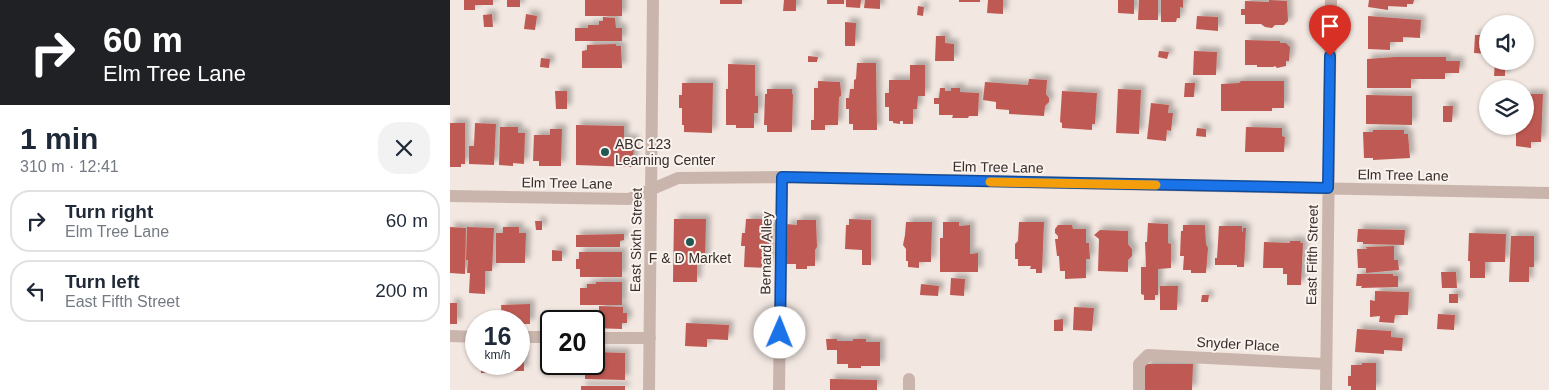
<!DOCTYPE html>
<meta charset="utf-8">
<style>
body{margin:0;font-family:Helvetica,sans-serif;background:#f2f2f3;color:#1f2937;height:100vh;display:flex;flex-direction:column;font-size:19px;white-space:nowrap}
*{box-sizing:border-box;margin:0}
p{font-size:16px;color:#747a83}
.icon{flex:none;width:28px;height:28px;fill:none;stroke:currentColor;stroke-width:2;stroke-linecap:round;stroke-linejoin:round}
.map{position:relative;flex:1;overflow:hidden}
.drawer{display:flex;flex-direction:column;background:#fff;width:450px}
.drawer>*{flex:none}
.top-card{background:#202124;color:#fff;overflow:hidden}
.buttons{position:absolute;left:1029px;top:15px;display:grid;gap:10px}
.buttons a{display:grid;place-items:center;width:55px;height:55px;border-radius:50%;background:#fff;box-shadow:0 1px 4px #0004;font-size:25px}
.speed{position:absolute;left:15px;top:310px;display:flex;gap:10px;font-size:25px;font-weight:700;text-align:center}
.speed>*{display:grid;place-content:center;width:65px;height:65px;border-radius:50%;background:#fff;box-shadow:0 1px 4px #0004;line-height:1}
.speed small{font-size:12px;font-weight:400}
.speed .limit{border:2px solid #111;border-radius:8px;background:#fff;color:#111}
.pin{position:absolute;display:grid;place-items:center;width:42px;height:42px;color:#fff;margin:-51px -21px;border-radius:50% 50% 50% 0;rotate:-45deg;box-shadow:0 0 5px #0007}
.pin .icon{rotate:45deg}
.me{position:absolute;width:55px;margin:-28px;rotate:1deg;stroke-linejoin:round;filter:drop-shadow(0 0 4px #0008)}
.turn{display:flex;align-items:center;gap:18px;height:105px;padding:0 20px;font-size:22px}
.turn .icon{width:65px;height:65px;stroke-width:2.5}
.turn b{display:block;font-size:35px;line-height:42px}
.round{display:grid;place-items:center;flex:none;width:52px;height:52px;border-radius:20px;background:#f2f2f3}
.summary{display:flex;align-items:center;justify-content:space-between;height:85px;padding:0 20px}
h1{font-size:30px;font-weight:700;line-height:38px}
ul{padding:0;list-style:none}
li{display:flex;align-items:center;gap:15px;height:62px;margin:0 10px 8px;padding:0 10px;border:2px solid #e0e1e3;border-radius:20px}
li div{flex:1}
li b{display:block;font-size:19px}
li em{font-style:normal}
main{display:flex;flex:1;min-height:0}
.map>svg:first-child{display:block}
</style>
<main>
<section class="drawer">
<div class="top-card">
<div class="turn"><svg class="icon" aria-label="right" viewBox="0 0 24 24"><path d="M7 20v-9h11M14 6l5 5-5 5"/></svg><div><b>60 m</b>Elm Tree Lane</div></div>
</div>
<div class="summary"><div><h1>1 min</h1><p>310 m · 12:41</p></div><a class="round"><svg class="icon" aria-label="close" viewBox="0 0 24 24"><path d="M6 6l12 12M18 6L6 18"/></svg></a></div>
<ul>
<li><svg class="icon" aria-label="right" viewBox="0 0 24 24"><path d="M7 20v-9h11M14 6l5 5-5 5"/></svg><div><b>Turn right</b><p>Elm Tree Lane</p></div><em>60 m</em></li>
<li><svg class="icon" aria-label="left" viewBox="0 0 24 24"><path d="M17 20v-9H6M10 6l-5 5 5 5"/></svg><div><b>Turn left</b><p>East Fifth Street</p></div><em>200 m</em></li>
</ul>
</section>
<div class="map">
<svg width="1099" height="390" viewBox="0 0 1099 390">
<defs>
<filter id="shadow"><feDropShadow dx="4.5" dy="-4.5" stdDeviation="2.5" flood-color="#0004"/></filter>
</defs>
<rect width="100%" height="100%" fill="#f2e7e1"/>
<!-- building -->
<path fill="#be5a52" filter="url(#shadow)" d="M 14,0 L 43,0 L 43,5 L 25,5 L 25,10 L 14,10 Z
M 57,0 L 70,0 L 70,7 L 57,7 Z
M 135,0 L 172,0 L 172,16 L 135,16 Z
M 270,0 L 292,0 L 292,4 L 270,4 Z
M 334,0 L 346,0 L 346,11 L 333,11 Z
M 377,0 L 394,0 L 394,4 L 377,4 Z
M 396,0 L 411,0 L 410,8 L 396,7 Z
M 415,0 L 430,0 L 430,9 L 414,8 Z
M 509,0 L 530,0 L 530,2 L 509,2 Z
M 538,0 L 553,0 L 553,14 L 537,13 Z
M 668,0 L 684,0 L 684,14 L 668,13 Z
M 689,0 L 708,0 L 708,20 L 688,20 Z
M 711,0 L 733,0 L 733,8 L 730,7 L 730,18 L 727,18 L 726,22 L 711,22 Z
M 819,0 L 837,1 L 838,21 L 834,25 L 825,25 L 822,28 L 815,27 L 811,24 L 795,24 L 795,15 L 791,15 L 791,9 L 795,9 L 795,1 L 819,2 Z
M 919,0 L 964,0 L 963,4 L 957,4 L 957,7 L 938,6 L 938,10 L 918,7 Z
M 468,6 L 474,7 L 473,16 L 467,15 Z
M 42,14 L 43,27 L 34,27 L 33,15 Z
M 76,14 L 87,16 L 85,30 L 74,29 Z
M 747,16 L 768,17 L 768,31 L 746,29 Z
M 918,16 L 971,20 L 970,38 L 953,37 L 953,42 L 940,42 L 940,50 L 918,49 Z
M 153,17 L 165,18 L 166,28 L 172,28 L 172,41 L 125,41 L 125,28 L 138,28 L 138,25 L 149,25 L 149,21 L 153,21 Z
M 395,22 L 406,23 L 405,46 L 395,46 Z
M 1025,35 L 1038,35 L 1038,54 L 1024,53 Z
M 486,36 L 495,36 L 495,43 L 504,44 L 504,61 L 485,61 Z
M 795,40 L 830,41 L 830,43 L 836,43 L 840,47 L 839,61 L 836,61 L 836,66 L 827,68 L 825,66 L 823,67 L 807,67 L 807,65 L 795,65 Z
M 166,44 L 166,46 L 171,46 L 172,68 L 132,68 L 132,51 L 137,50 L 137,45 Z
M 709,51 L 719,52 L 717,59 L 708,57 Z
M 744,51 L 767,52 L 766,75 L 743,75 Z
M 358,56 L 368,57 L 367,62 L 358,62 Z
M 945,57 L 996,57 L 996,61 L 1010,61 L 1009,73 L 995,73 L 995,79 L 961,79 L 961,88 L 917,88 L 917,59 Z
M 91,58 L 100,59 L 99,68 L 90,67 Z
M 1045,61 L 1055,61 L 1055,76 L 1044,76 Z
M 407,63 L 426,63 L 427,130 L 403,130 L 403,124 L 399,124 L 399,109 L 396,109 L 396,98 L 399,98 L 400,89 L 404,89 L 404,80 L 406,79 Z
M 278,64 L 305,65 L 305,96 L 308,96 L 308,113 L 304,113 L 304,128 L 286,128 L 286,125 L 276,125 L 276,89 L 278,89 Z
M 460,65 L 475,65 L 475,96 L 468,96 L 467,109 L 463,109 L 463,124 L 453,124 L 453,121 L 450,121 L 450,124 L 443,123 L 443,121 L 439,121 L 439,107 L 435,107 L 435,93 L 439,93 L 439,80 L 460,80 Z
M 579,79 L 597,80 L 596,94 L 599,98 L 599,102 L 595,106 L 594,116 L 559,114 L 559,110 L 546,109 L 546,102 L 533,100 L 535,82 L 578,85 Z
M 368,81 L 390,82 L 391,92 L 391,96 L 389,97 L 388,125 L 375,125 L 375,130 L 361,130 L 361,120 L 364,120 L 364,88 L 368,88 Z
M 791,81 L 834,81 L 834,108 L 822,108 L 822,111 L 771,111 L 771,84 L 789,83 Z
M 232,83 L 263,83 L 262,133 L 234,132 L 234,125 L 232,125 L 232,108 L 229,108 L 229,95 L 232,95 Z
M 735,83 L 745,83 L 744,97 L 734,97 Z
M 490,88 L 495,88 L 495,91 L 501,91 L 501,88 L 510,88 L 510,92 L 529,93 L 528,116 L 519,116 L 518,118 L 502,118 L 503,115 L 489,115 L 489,104 L 484,104 L 484,98 L 489,98 Z
M 317,89 L 342,89 L 342,94 L 343,94 L 342,132 L 317,132 L 317,125 L 314,125 L 315,94 L 317,94 Z
M 668,89 L 691,90 L 689,134 L 666,133 Z
M 105,91 L 117,91 L 117,109 L 106,109 Z
M 612,91 L 647,93 L 645,124 L 642,124 L 642,130 L 612,128 L 612,123 L 610,122 Z
M 1075,94 L 1093,94 L 1091,142 L 1081,142 L 1081,148 L 1066,146 L 1066,126 L 1075,126 Z
M 916,95 L 962,96 L 962,125 L 916,124 Z
M 701,103 L 719,105 L 718,113 L 723,113 L 721,131 L 717,130 L 716,141 L 697,139 Z
M 993,106 L 1003,106 L 1002,122 L 993,122 Z
M 0,123 L 15,123 L 15,164 L 11,164 L 11,167 L 0,167 Z
M 25,123 L 46,124 L 44,165 L 19,164 L 19,146 L 24,146 Z
M 126,125 L 174,126 L 174,139 L 184,139 L 183,167 L 126,165 Z
M 50,127 L 68,127 L 68,133 L 75,133 L 74,164 L 63,163 L 63,166 L 49,165 Z
M 796,127 L 832,128 L 832,136 L 835,137 L 834,152 L 795,152 Z
M 747,128 L 756,129 L 756,137 L 746,136 Z
M 100,129 L 112,129 L 111,166 L 89,166 L 89,161 L 83,161 L 84,135 L 100,135 Z
M 923,130 L 954,130 L 954,134 L 958,134 L 960,158 L 923,160 L 923,158 L 914,158 L 913,132 L 923,132 Z
M 224,219 L 256,219 L 255,265 L 247,265 L 247,282 L 223,282 Z
M 296,219 L 311,219 L 322,227 L 322,240 L 319,240 L 319,245 L 321,245 L 321,252 L 318,252 L 318,254 L 321,254 L 321,262 L 317,262 L 317,268 L 294,267 L 295,246 L 291,246 L 292,233 L 295,233 Z
M 399,219 L 421,220 L 421,265 L 412,265 L 412,250 L 395,249 L 396,225 L 399,225 Z
M 347,220 L 366,220 L 367,247 L 365,250 L 365,266 L 357,266 L 357,269 L 346,269 L 346,264 L 336,264 L 336,224 L 347,225 Z
M 85,221 L 92,221 L 92,230 L 86,230 Z
M 456,222 L 482,222 L 481,262 L 469,262 L 469,268 L 458,267 L 458,261 L 456,261 L 456,249 L 453,245 L 455,235 Z
M 493,222 L 509,222 L 509,226 L 520,225 L 520,254 L 528,253 L 528,272 L 490,272 L 490,238 L 493,238 Z
M 569,222 L 594,222 L 592,273 L 586,273 L 586,269 L 580,269 L 581,266 L 568,266 L 568,259 L 565,259 L 565,244 L 568,241 Z
M 698,223 L 718,224 L 718,243 L 721,244 L 721,268 L 708,269 L 708,295 L 705,295 L 705,300 L 694,300 L 694,295 L 691,294 L 691,267 L 696,267 L 695,242 L 697,242 Z
M 608,225 L 622,225 L 623,229 L 636,229 L 636,243 L 639,243 L 640,259 L 636,259 L 636,278 L 615,279 L 615,271 L 610,271 L 609,256 L 607,256 L 605,239 L 608,239 L 608,236 L 605,233 L 605,229 Z
M 733,225 L 755,225 L 756,244 L 758,248 L 756,273 L 741,273 L 741,270 L 733,270 L 734,256 L 730,256 L 731,231 L 733,231 Z
M 769,226 L 792,226 L 792,232 L 793,231 L 793,228 L 796,228 L 794,267 L 787,267 L 787,265 L 765,265 L 765,258 L 767,258 Z
M 0,227 L 16,228 L 15,274 L 0,273 Z
M 17,227 L 44,228 L 42,271 L 35,271 L 35,294 L 19,293 L 20,273 L 17,273 L 18,260 L 16,260 Z
M 53,227 L 69,227 L 69,233 L 76,233 L 75,263 L 46,263 L 46,233 L 53,233 Z
M 908,229 L 955,230 L 954,245 L 913,244 L 913,242 L 907,242 Z
M 650,230 L 678,231 L 678,244 L 682,249 L 682,256 L 678,260 L 678,272 L 648,271 L 649,239 L 644,235 Z
M 1019,233 L 1056,234 L 1055,262 L 1035,262 L 1035,278 L 1020,278 L 1020,261 L 1018,261 Z
M 174,234 L 174,240 L 170,241 L 170,247 L 126,247 L 126,235 Z
M 1061,236 L 1084,236 L 1084,267 L 1079,267 L 1079,282 L 1059,282 Z
M 840,241 L 851,241 L 850,243 L 853,243 L 851,285 L 837,285 L 837,274 L 833,274 L 833,268 L 813,268 L 814,242 L 840,243 Z
M 944,246 L 944,260 L 948,260 L 949,270 L 916,273 L 916,268 L 908,268 L 907,249 L 917,249 L 916,247 Z
M 102,250 L 112,251 L 112,261 L 102,261 Z
M 129,252 L 172,252 L 172,277 L 130,277 L 130,269 L 126,269 L 126,259 L 129,259 Z
M 991,272 L 1006,272 L 1007,288 L 992,288 Z
M 907,274 L 943,274 L 943,276 L 948,276 L 948,287 L 911,288 L 912,286 L 906,286 Z
M 501,278 L 515,279 L 514,296 L 500,295 Z
M 146,282 L 172,282 L 172,305 L 130,305 L 130,288 L 137,288 L 137,284 L 146,284 Z
M 471,284 L 489,286 L 488,296 L 470,295 Z
M 710,286 L 728,286 L 727,310 L 710,310 Z
M 925,291 L 959,292 L 958,315 L 945,315 L 944,323 L 929,322 L 930,316 L 920,317 L 920,300 L 925,301 Z
M 999,294 L 1008,294 L 1008,303 L 999,303 Z
M 752,295 L 759,295 L 758,302 L 751,302 Z
M 0,303 L 7,303 L 7,324 L 0,324 Z
M 80,304 L 80,324 L 69,324 L 69,321 L 52,321 L 51,305 Z
M 149,306 L 173,307 L 173,313 L 177,313 L 177,323 L 172,323 L 172,329 L 144,328 L 144,321 L 136,321 L 136,317 L 149,317 Z
M 624,307 L 644,308 L 642,331 L 623,330 Z
M 988,314 L 1005,315 L 1004,330 L 987,329 Z
M 613,319 L 613,331 L 604,331 L 604,320 Z
M 236,323 L 279,325 L 278,340 L 257,339 L 257,347 L 235,346 Z
M 907,329 L 941,331 L 941,337 L 953,338 L 952,351 L 934,350 L 934,354 L 905,352 Z
M 376,339 L 387,339 L 387,341 L 403,341 L 403,339 L 416,339 L 416,342 L 430,342 L 430,366 L 411,366 L 411,368 L 398,368 L 398,364 L 387,364 L 387,350 L 377,350 Z
M 69,352 L 74,353 L 74,371 L 61,371 L 62,364 L 69,364 Z
M 144,352 L 175,353 L 175,380 L 135,379 L 135,364 L 144,364 Z
M 91,354 L 101,354 L 101,364 L 109,364 L 109,371 L 91,371 Z
M 912,363 L 926,363 L 926,390 L 901,390 L 901,386 L 898,386 L 898,376 L 901,376 L 901,365 L 912,365 Z
M 31,364 L 55,364 L 55,373 L 31,373 Z
M 695,364 L 743,364 L 742,390 L 695,390 Z
M 380,379 L 427,380 L 427,390 L 380,390 Z
M 131,386 L 175,386 L 175,390 L 131,390 Z"/>
<g fill="none" stroke-linecap="round" stroke-linejoin="round">
<!-- minor -->
<path stroke="#cab5ad" stroke-width="12" d="M 0,196 L 179,199 L 228,178 L 332,177 L 1099,193
M 0,336 L 26,337
M 69,337 L 101,337
M 144,338 L 200,338
M 459,379 L 459,390
M 199,390 L 203,0
M 329,390 L 332,177
M 689,390 L 689,364 L 698,355 L 876,364
M 876,390 L 881,0"/>
</g>
<g fill="none" stroke-linecap="round" stroke-linejoin="round">
<defs>
<path id="route" d="M 330,333 L 332,177 L 878,188 L 880,56"/>
</defs>
<!-- route casing -->
<use href="#route" stroke="#114b97" stroke-width="12"/>
<!-- route -->
<use href="#route" stroke="#1a73e8" stroke-width="9"/>
<!-- slow -->
<path stroke="#f59e0b" stroke-width="9" d="M 540,182 L 706,185"/>
</g>
<!-- markers -->
<g fill="#235852" stroke="#f9f2ed" stroke-width="2">
<circle cx="155" cy="152" r="5"/>
<circle cx="240" cy="242" r="5"/>
</g>
<g text-anchor="middle" stroke-width="4" stroke-linejoin="round" paint-order="stroke">
<!-- poi labels -->
<g font-size="14" fill="#382d2b" stroke="#f9f2ed" text-anchor="start">
<text x="165" y="149">ABC 123<tspan x="165" dy="16">Learning Center</tspan></text>
<text x="240" y="263" text-anchor="middle">F &amp; D Market</text>
</g>
<!-- street labels -->
<g font-size="14" fill="#382d2b" stroke="#f9f2ed">
<text transform="translate(548 167) rotate(1)" y="5">Elm Tree Lane</text>
<text transform="translate(953 175) rotate(1)" y="5">Elm Tree Lane</text>
<text transform="translate(117 183) rotate(1)" y="5">Elm Tree Lane</text>
<text transform="translate(186 240) rotate(-89)" y="5">East Sixth Street</text>
<text transform="translate(316 253) rotate(-89)" y="5">Bernard Alley</text>
<text transform="translate(862 255) rotate(-89)" y="5">East Fifth Street</text>
<text transform="translate(788 344) rotate(3)" y="5">Snyder Place</text>
</g>
</g>
</svg>
<div class="buttons">
<a><svg class="icon" aria-label="sound" viewBox="0 0 24 24"><path d="M4 9h4l5-4v14l-5-4H4zM17 9q2 3 0 6"/></svg></a>
<a><svg class="icon" aria-label="layers" viewBox="0 0 24 24"><path d="M12 4l9 5-9 5-9-5zM3 14l9 5 9-5"/></svg></a>
</div>
<div class="speed"><div>16<small>km/h</small></div><div class="limit">20</div></div>
<div class="pin" style="left:880px;top:56px;background:#d93025"><svg class="icon" aria-label="arrive" viewBox="0 0 24 24"><path d="M6 21V4h12l-3 4 3 4H6"/></svg></div>
<svg class="me" style="left:330px;top:333px" viewBox="-20 -20 40 40"><circle r="19" fill="#fff"/><path d="M0-13L10 11 0 6-10 11z" fill="#1a73e8"/></svg>
</div>
</main>
